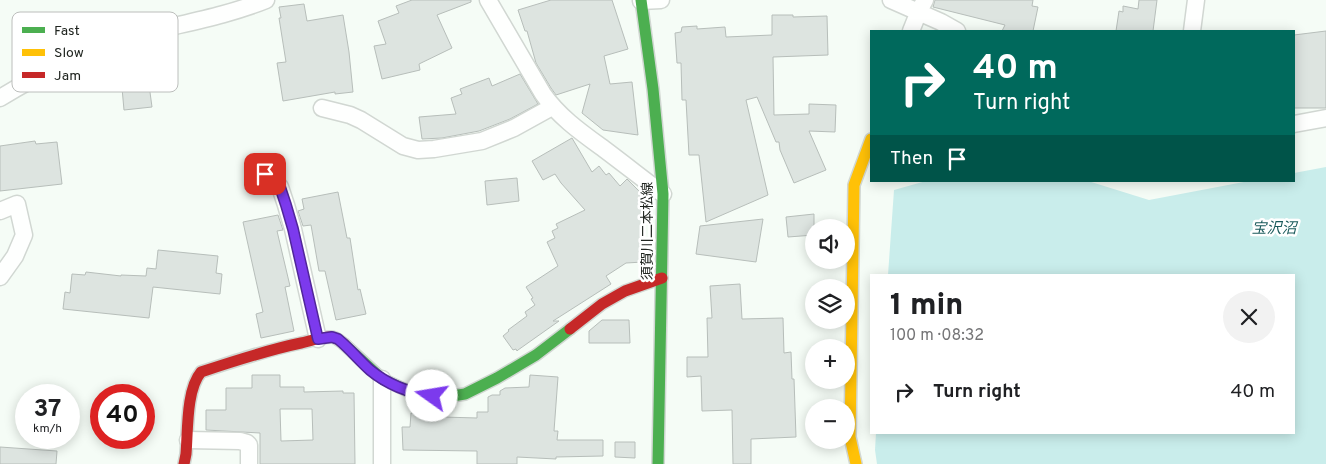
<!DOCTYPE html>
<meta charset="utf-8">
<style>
body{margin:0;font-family:Overpass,"Noto Sans JP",sans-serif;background:#f2f2f2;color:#202124;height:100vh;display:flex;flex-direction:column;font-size:19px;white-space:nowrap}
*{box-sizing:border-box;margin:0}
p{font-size:16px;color:#757577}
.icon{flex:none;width:28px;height:28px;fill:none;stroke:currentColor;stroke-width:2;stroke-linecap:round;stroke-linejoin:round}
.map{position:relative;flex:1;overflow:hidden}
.drawer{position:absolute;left:870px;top:274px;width:425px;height:160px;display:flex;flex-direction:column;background:#fff;border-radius:0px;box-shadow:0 2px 12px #0003}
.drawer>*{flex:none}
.guide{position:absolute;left:870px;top:30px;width:425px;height:152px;border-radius:0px;box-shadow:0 2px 12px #0003;background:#00695c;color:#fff;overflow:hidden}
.buttons{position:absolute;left:805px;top:219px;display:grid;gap:10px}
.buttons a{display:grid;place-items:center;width:50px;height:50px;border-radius:50%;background:#fff;box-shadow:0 2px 12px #0003;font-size:25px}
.speed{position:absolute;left:15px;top:384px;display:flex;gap:10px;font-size:25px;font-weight:700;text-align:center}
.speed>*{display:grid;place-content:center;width:65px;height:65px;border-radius:50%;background:#fff;box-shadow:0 2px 12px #0003;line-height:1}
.speed small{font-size:12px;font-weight:400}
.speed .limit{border:8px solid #d22;background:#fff;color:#111}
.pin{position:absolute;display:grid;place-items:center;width:42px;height:42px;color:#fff;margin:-21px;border-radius:10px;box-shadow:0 2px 8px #0006}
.me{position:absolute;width:55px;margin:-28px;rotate:283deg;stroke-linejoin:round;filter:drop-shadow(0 0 4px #0008)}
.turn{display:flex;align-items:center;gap:18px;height:105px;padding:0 20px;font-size:22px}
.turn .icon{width:65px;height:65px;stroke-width:2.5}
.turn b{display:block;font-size:35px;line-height:42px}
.then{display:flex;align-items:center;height:48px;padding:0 20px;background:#0003;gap:10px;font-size:19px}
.round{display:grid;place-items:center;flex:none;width:52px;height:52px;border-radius:26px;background:#f2f2f2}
.overview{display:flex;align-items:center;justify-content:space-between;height:85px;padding:0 20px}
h1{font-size:30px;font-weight:800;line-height:38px}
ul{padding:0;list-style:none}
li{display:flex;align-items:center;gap:15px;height:65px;padding:0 20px}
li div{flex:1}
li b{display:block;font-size:19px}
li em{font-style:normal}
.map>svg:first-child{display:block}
</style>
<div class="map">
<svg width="1326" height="464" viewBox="0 0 1326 464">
<rect width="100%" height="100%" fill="#f5fcf6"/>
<!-- water -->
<path fill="#c9edeb" d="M 1326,167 L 1326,464 L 877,464 L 875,450 L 876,433 L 1294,432 L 1294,275 L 888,275 L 894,190 L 926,181 L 1088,181 L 1149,200 L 1249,181 L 1294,181 L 1294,173 Z"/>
<!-- building -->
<path fill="#dde4e0" stroke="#b7beba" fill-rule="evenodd" d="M 412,0 L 471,0 L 471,2 L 437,15 L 452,48 L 419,64 L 420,70 L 382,79 L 374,46 L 386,44 L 378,21 L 399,13 L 396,6 Z
M 551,0 L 612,0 L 628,49 L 604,56 L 610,84 L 632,82 L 638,135 L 603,130 L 582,113 L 590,84 L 556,95 L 551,88 L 536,63 L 527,31 L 525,31 L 518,10 Z
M 935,0 L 1033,0 L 1032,6 L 1038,7 L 1033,31 L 1002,31 L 1005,25 L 933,7 Z
M 1139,0 L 1157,0 L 1153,31 L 1116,31 L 1119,11 L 1123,12 L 1123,6 L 1138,9 Z
M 304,4 L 307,21 L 343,15 L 349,52 L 353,92 L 335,94 L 335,92 L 283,101 L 277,63 L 286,62 L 279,18 L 281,18 L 279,7 Z
M 772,15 L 793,15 L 793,17 L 827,16 L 828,55 L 773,57 L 774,115 L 809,114 L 809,104 L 836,105 L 835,132 L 809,131 L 826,170 L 794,183 L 780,150 L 779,142 L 776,142 L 757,97 L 746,100 L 768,195 L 706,222 L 699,155 L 689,155 L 686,100 L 682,100 L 681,63 L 677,63 L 675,33 L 681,32 L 682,27 L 697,26 L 697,29 L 725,27 L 726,37 L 772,35 Z
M 1326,31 L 1326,108 L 1294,108 L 1294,35 Z
M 142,55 L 145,85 L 149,85 L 152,107 L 124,110 L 122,88 L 125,88 L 122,57 Z
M 520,74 L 538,104 L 510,119 L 479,131 L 442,138 L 422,139 L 419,117 L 456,114 L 451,98 L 462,94 L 460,89 L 489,78 L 492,86 Z
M 572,138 L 592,172 L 599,166 L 606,175 L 609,173 L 620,186 L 627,179 L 639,191 L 643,237 L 642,237 L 643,262 L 626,263 L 606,276 L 611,284 L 553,321 L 559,321 L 518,350 L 517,351 L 516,349 L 513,350 L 503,336 L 509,331 L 508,330 L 527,316 L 525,312 L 535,305 L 531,299 L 533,298 L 526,287 L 558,266 L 547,242 L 555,238 L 552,231 L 558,228 L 556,224 L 585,210 L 561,183 L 555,174 L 543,180 L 532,161 Z
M 35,141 L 36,144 L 57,142 L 62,184 L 0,191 L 0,146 Z
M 517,178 L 519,201 L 487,205 L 485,181 Z
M 338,192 L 347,238 L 350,238 L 358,290 L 360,289 L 366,314 L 336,320 L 325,271 L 319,271 L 311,225 L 303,226 L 298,211 L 304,209 L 302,199 Z
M 814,214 L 814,235 L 788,237 L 786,217 Z
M 278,215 L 283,230 L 277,231 L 290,286 L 285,287 L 294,331 L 261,338 L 256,314 L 263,312 L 243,222 Z
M 763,219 L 756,262 L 696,254 L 700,226 Z
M 158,250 L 218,256 L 216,273 L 222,274 L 220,294 L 153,287 L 149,318 L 63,309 L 65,292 L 70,293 L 72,274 L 85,275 L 86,272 L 121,276 L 121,275 L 146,276 L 147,268 L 156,269 Z
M 740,284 L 742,319 L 783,318 L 784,353 L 791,352 L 792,379 L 794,379 L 796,437 L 751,439 L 751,464 L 733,464 L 732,410 L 702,411 L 701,376 L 687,377 L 687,357 L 708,357 L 707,318 L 712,318 L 710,286 Z
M 602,320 L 629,320 L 630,343 L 589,343 L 589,331 Z
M 252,375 L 280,375 L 280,387 L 304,387 L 304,392 L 343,391 L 343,393 L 354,393 L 355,464 L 260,464 L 260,433 L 206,430 L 206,410 L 226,410 L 226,388 L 252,388 ZM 280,409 L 312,409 L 313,440 L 281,441 Z
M 530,375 L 558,377 L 554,431 L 558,431 L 557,440 L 603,440 L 603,456 L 556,457 L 556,459 L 517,457 L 517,464 L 477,464 L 477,451 L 403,450 L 402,427 L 410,427 L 411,413 L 443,414 L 443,417 L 477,418 L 477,412 L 488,412 L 488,397 L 492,395 L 500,395 L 500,391 L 505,388 L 529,387 Z
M 615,442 L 635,442 L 635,458 L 615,457 Z
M 0,447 L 57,451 L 56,464 L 0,464 Z"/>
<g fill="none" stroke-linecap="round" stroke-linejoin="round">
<defs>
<path id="street" d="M 488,0 L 543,94 C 559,117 582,133 604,149 C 624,164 643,179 663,194
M 891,0 L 941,22 L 957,31
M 641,1 L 661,0
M 911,31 L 919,11 L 925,0
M 1192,31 L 1196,0
M 0,98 C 39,74 90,49 134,36 C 178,24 224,17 266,0
M 322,108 L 350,115 L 361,120 L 403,146 L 418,150 L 434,149 L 482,141 L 514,128 L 552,107
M 1294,124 L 1326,118
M 265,174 L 280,187 L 286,205 L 293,229 L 318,339
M 0,211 L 17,204 L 24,235 L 15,256 L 0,277
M 188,440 L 240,441 L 247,443 L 249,445 L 249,464
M 382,464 L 382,379"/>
<path id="fast" d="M 641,0 L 653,89 L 663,194 L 658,464
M 344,344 L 382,379 L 408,391 L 432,396 L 452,396 L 465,394 L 497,378 L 536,355 L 570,329"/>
<path id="slow" d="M 856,464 L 850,437 L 854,185 L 871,139"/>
<path id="jam" d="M 570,329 L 602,304 L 625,291 L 662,278
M 184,464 L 186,454 C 188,431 186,390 201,372 C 234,361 267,350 301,343 C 310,341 321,337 331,337 C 336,337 340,341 344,344"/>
</defs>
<!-- street casing -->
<use href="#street" stroke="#d1d7d2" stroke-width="19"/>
<!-- fast casing -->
<use href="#fast" stroke="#d1d7d2" stroke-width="14"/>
<!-- slow casing -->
<use href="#slow" stroke="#d1d7d2" stroke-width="14"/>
<!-- jam casing -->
<use href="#jam" stroke="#d1d7d2" stroke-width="14"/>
<!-- street -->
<use href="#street" stroke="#fefffe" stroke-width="16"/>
<!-- fast -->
<use href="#fast" stroke="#4caf50" stroke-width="11"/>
<!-- slow -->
<use href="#slow" stroke="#ffc107" stroke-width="11"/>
<!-- jam -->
<use href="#jam" stroke="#c62828" stroke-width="11"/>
</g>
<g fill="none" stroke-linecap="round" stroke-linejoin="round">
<defs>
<path id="route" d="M 265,174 L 280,187 L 286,205 L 293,229 L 318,339 L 332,337 L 338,339 C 350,349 359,360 370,370 C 387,384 410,393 432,396"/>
</defs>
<!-- route casing -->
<use href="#route" stroke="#51269a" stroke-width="12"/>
<!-- route -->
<use href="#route" stroke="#7c3aed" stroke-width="9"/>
</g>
<g text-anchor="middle" stroke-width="5" stroke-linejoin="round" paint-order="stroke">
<!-- street labels -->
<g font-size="14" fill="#202520" stroke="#fff">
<text transform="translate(647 231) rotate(-90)" y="5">須賀川二本松線</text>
</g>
<!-- water labels -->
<g font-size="15" font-style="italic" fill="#1a5a5b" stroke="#fff">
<text x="1274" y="233">宝沢沼</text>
</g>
</g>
<!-- legend -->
<rect x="12" y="12" width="166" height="80" rx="8" fill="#fff" stroke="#bcbebc" stroke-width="1"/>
<rect x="22" y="27" width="23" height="6" fill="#4caf50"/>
<rect x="22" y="49" width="23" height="7" fill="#ffc107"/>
<rect x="22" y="72" width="23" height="6" fill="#c62828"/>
<g font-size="14" fill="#202520">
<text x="54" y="35">Fast</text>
<text x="54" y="57">Slow</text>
<text x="54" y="80">Jam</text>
</g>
</svg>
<div class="buttons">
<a><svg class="icon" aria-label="sound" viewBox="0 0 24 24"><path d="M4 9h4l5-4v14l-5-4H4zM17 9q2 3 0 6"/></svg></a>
<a><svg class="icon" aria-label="layers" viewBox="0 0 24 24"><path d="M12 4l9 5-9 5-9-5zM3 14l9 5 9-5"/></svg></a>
<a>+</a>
<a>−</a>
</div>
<div class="speed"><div>37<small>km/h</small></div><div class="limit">40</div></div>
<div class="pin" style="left:265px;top:174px;background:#d93025"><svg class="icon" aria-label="arrive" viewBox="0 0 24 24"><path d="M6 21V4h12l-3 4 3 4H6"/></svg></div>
<svg class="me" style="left:432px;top:396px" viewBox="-20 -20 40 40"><circle r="19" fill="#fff"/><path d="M0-13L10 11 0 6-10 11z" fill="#7c3aed"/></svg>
<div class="guide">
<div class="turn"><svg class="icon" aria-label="right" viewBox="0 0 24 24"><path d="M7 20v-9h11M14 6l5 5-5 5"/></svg><div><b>40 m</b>Turn right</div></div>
<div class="then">Then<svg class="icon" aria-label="arrive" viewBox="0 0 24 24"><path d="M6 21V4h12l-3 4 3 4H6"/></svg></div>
</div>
<section class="drawer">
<div class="overview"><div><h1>1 min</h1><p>100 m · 08:32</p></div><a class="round"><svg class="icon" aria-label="close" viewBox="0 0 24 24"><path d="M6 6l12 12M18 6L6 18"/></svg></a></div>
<ul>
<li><svg class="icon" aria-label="right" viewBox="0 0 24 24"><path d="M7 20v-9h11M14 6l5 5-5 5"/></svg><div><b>Turn right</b></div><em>40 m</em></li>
</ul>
</section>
</div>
